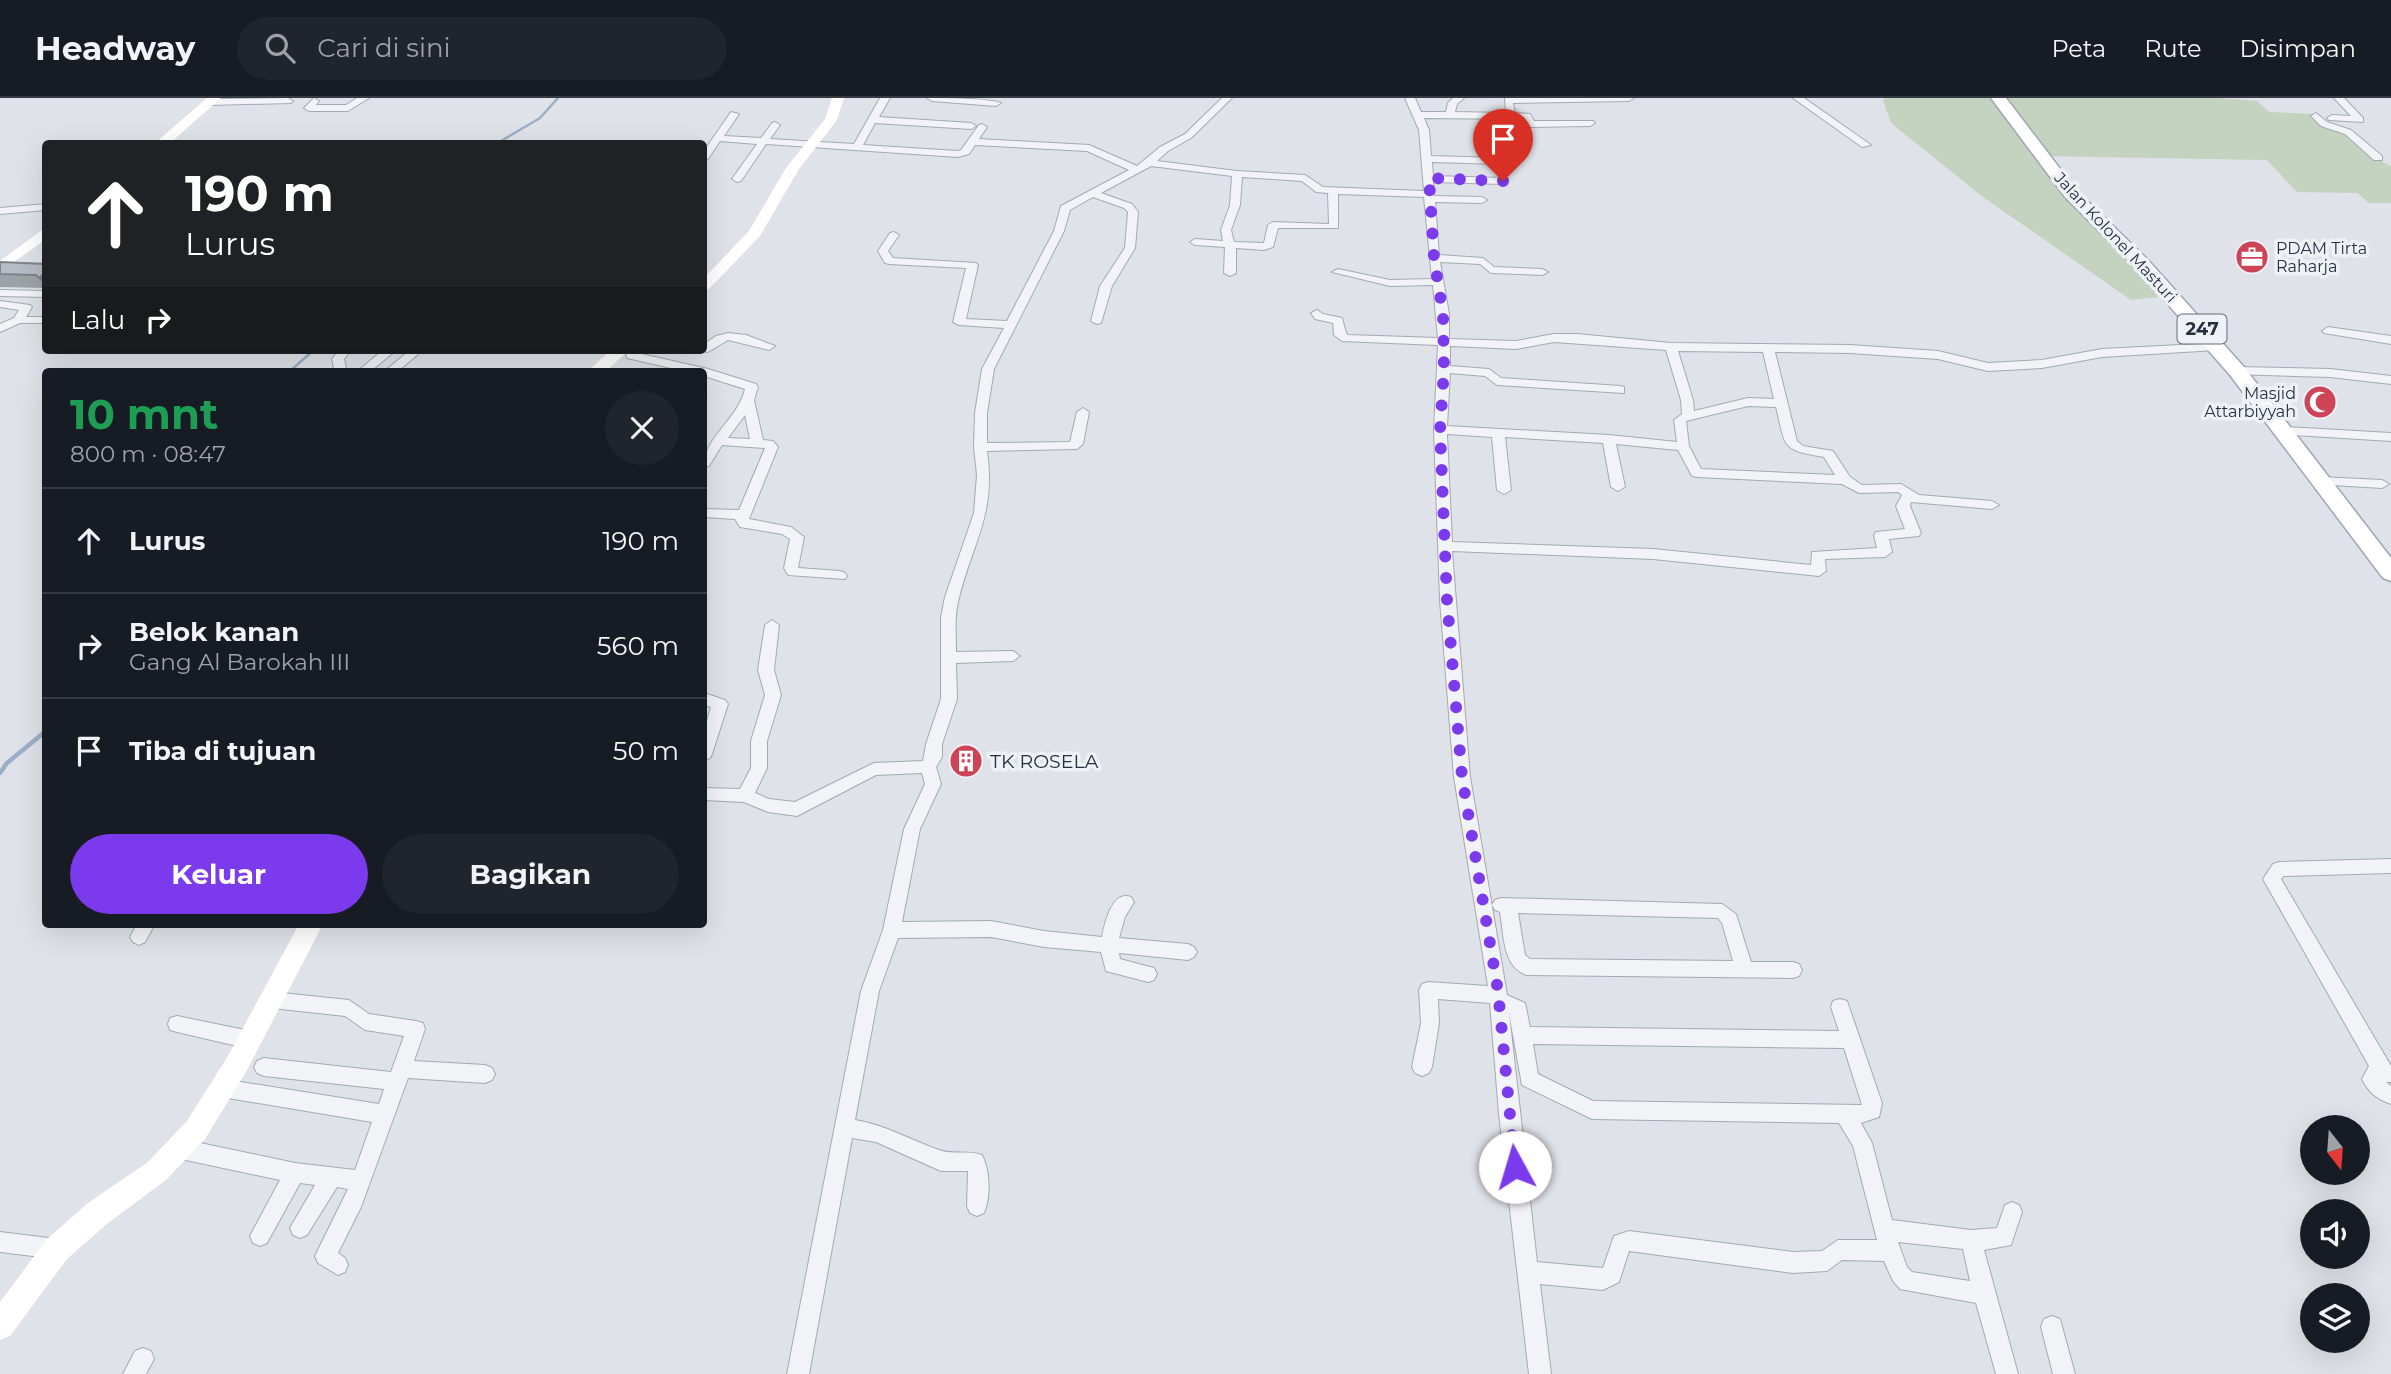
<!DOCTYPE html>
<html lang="id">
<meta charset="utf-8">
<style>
body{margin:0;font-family:Montserrat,sans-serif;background:#20242c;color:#f1f3f6;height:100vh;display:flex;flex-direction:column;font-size:26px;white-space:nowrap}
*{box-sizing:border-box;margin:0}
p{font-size:23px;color:#9ea1a6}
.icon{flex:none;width:38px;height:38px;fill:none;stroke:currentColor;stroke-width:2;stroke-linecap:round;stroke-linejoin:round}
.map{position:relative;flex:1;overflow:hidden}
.sheet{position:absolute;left:42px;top:270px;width:665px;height:560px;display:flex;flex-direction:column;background:#171b24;border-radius:7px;box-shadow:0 7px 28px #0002}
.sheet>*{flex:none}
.banner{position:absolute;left:42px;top:42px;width:665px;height:214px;border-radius:7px;box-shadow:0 7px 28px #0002;background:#202124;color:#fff;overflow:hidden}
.needle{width:46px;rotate:163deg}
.tools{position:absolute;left:2300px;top:1017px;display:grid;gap:14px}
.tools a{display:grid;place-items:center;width:70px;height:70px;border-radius:50%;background:#171b24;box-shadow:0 7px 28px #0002;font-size:35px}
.pin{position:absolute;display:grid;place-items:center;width:60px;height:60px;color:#fff;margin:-72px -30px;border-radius:50% 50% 50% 0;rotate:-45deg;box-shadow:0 0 7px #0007}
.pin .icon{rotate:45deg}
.me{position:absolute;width:77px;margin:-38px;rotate:354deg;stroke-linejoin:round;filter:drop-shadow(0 0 5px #0008)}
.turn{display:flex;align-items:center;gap:24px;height:147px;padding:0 28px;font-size:32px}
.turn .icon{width:91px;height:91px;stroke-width:2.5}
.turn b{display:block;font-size:49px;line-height:60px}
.then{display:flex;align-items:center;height:66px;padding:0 28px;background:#0003;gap:14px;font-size:26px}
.round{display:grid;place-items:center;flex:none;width:74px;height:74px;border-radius:37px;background:#20242c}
.summary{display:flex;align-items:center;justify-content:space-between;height:119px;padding:0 28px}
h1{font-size:42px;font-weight:700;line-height:52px;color:#1e9e55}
.primary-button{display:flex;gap:14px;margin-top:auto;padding:14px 28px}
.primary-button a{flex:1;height:80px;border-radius:42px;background:#7c3aed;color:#fff;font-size:28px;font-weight:700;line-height:80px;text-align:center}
.primary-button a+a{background:#20242c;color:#f1f3f6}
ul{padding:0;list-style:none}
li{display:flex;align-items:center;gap:21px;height:105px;padding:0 28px;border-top:2px solid #363941}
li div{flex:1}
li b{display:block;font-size:26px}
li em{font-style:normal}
header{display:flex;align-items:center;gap:42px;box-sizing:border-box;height:98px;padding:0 35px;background:#171b24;border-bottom:2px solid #363941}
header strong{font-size:33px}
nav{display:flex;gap:38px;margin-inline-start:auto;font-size:24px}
.search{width:490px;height:63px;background:#20242c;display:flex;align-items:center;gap:18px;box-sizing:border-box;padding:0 24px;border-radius:38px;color:#9ea1a6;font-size:26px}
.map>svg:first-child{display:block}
</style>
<header>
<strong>Headway</strong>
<div class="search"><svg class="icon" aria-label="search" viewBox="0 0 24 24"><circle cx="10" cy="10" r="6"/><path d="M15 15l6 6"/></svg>Cari di sini</div>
<nav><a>Peta</a><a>Rute</a><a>Disimpan</a></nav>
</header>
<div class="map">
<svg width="2391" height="1276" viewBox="0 0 2391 1276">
<rect width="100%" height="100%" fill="#dfe2e8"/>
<!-- green -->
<path fill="#c4d2c0" d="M 1886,0 L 2220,0 L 2257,3 L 2269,14 L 2313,16 C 2327,31 2327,24 2342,31 C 2359,39 2366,58 2391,68 L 2391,105 L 2369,105 L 2357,95 L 2297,94 L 2267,62 L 2037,58 L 2168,198 L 2131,202 L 1983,99 L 1891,25 L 1883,2 Z"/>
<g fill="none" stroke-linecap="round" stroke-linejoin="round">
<!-- stream-far1 -->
<path stroke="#9ab0c8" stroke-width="2.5" d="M 496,46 L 540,20 L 558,0
M 290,273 L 314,252"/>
<!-- stream -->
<path stroke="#9ab0c8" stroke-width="4.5" d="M 0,675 L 7,665 L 46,633"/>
<defs>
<path id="street" d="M 288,0 L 293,3 L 291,5 L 210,7 L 205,4 L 210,1 Z
M 357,0 L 369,0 L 348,13 L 309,13 L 304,10 L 314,0 L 319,3 L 316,7 L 346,7 Z
M 880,0 L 890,0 L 879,19 L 971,25 L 976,28 L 971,31 L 875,25 L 863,47 L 958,53 L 961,52 L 979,27 L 982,26 L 987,29 L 979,41 L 1089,47 L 1137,68 L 1160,49 L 1185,36 L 1222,0 L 1232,0 L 1191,40 L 1168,53 L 1157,63 L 1237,73 L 1305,77 L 1323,89 L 1424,93 L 1419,32 L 1405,0 L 1415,0 L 1421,14 L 1446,14 L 1448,5 L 1453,0 L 1464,0 L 1457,6 L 1455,14 L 1506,15 L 1505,0 L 1634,0 L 1629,3 L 1513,5 L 1515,15 L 1530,16 L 1534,23 L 1593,23 L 1595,25 L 1590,28 L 1530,29 L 1527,28 L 1523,21 L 1424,20 L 1429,32 L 1431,58 L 1500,60 L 1505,63 L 1500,66 L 1432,64 L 1433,78 L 1503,80 L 1508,83 L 1503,86 L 1433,84 L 1434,98 L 1482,99 L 1487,102 L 1482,105 L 1435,104 L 1439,157 L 1483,160 L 1494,169 L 1542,171 L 1548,174 L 1542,177 L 1491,175 L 1480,166 L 1440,164 L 1449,216 L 1449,241 L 1516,243 L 1554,236 L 1577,236 L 1671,245 L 1850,247 L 1938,253 L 1988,265 L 2042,262 L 2102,251 L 2220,245 L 2220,251 L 2216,252 L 2102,259 L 2042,270 L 1988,273 L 1938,261 L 1850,255 L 1775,254 L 1797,343 L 1803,348 L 1833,353 L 1850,379 L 1862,387 L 1901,386 L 1919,397 L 1992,403 L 1999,407 L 1992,411 L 1911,404 L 1910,408 L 1921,435 L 1919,438 L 1889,441 L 1892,454 L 1885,459 L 1825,461 L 1826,473 L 1819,478 L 1653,461 L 1452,453 L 1470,679 L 1507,897 L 1525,905 L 1530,929 L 1839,933 L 1831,909 L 1833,903 L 1840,901 L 1847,903 L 1882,1005 L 1879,1019 L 1861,1025 L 1872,1045 L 1892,1122 L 1971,1132 L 1997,1130 L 2005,1107 L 2012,1104 L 2019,1107 L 2022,1114 L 2011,1147 L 1984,1152 L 2018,1276 L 1996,1276 L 1976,1205 L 1900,1191 L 1893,1183 L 1884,1163 L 1842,1162 L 1827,1173 L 1793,1175 L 1629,1153 L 1619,1184 L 1603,1192 L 1540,1186 L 1551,1276 L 1529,1276 L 1499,1016 L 1490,905 L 1438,901 L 1439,925 L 1432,969 L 1429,975 L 1422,978 L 1415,975 L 1412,969 L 1421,925 L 1419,892 L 1422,886 L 1428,884 L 1488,888 L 1454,679 L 1440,502 L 1434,332 L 1438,247 L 1342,243 L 1334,237 L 1333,225 L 1315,221 L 1311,215 L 1317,212 L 1323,216 L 1342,220 L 1346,235 L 1348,237 L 1438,240 L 1433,187 L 1390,188 L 1332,174 L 1338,171 L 1390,182 L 1432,181 L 1424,99 L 1338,96 L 1338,130 L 1278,130 L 1273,149 L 1264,152 L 1236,150 L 1236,175 L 1230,178 L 1224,175 L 1225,149 L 1195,147 L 1190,144 L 1195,141 L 1223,143 L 1221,132 L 1230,107 L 1232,78 L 1151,68 L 1101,95 L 1132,106 L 1138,114 L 1135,150 L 1112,188 L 1101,225 L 1097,226 L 1091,223 L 1100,188 L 1125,150 L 1128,114 L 1124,110 L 1093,99 L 1070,112 L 1064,133 L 994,271 L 987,315 L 987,345 L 1070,344 L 1077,314 L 1083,310 L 1089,314 L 1083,346 L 1077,351 L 987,353 C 996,417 973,443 959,500 C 954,518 956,536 956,554 L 1013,553 L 1020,558 L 1013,563 L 956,565 L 957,601 L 942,646 L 942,659 L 936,669 L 941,686 L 920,731 L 902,824 L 991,823 L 1044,833 L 1102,839 C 1105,824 1112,792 1131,799 L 1134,804 L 1125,819 L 1119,840 L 1188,846 L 1194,849 L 1197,854 L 1194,859 L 1188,862 L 1119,855 L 1120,861 L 1154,870 L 1157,876 L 1154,882 L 1148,884 L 1106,873 L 1101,854 L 1044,849 L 991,839 L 898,840 L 879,893 L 855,1022 C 886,1027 910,1042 939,1052 C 952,1057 968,1052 982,1057 C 990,1073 991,1099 984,1115 L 977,1118 L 970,1115 L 967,1108 L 968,1073 L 941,1073 L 876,1044 L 852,1040 L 809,1276 L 787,1276 L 861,893 L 883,832 L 904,731 L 925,686 L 922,675 L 876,677 L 797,718 L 768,714 L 744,704 L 704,702 L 704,690 L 740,691 L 751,670 L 751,643 L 765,597 L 758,572 L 765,527 L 772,522 L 779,527 L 774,572 L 781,597 L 767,643 L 767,670 L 755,695 L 769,701 L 795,704 L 874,665 L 923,663 L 926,646 L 941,601 L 941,519 L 945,499 L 974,415 L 977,377 L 974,349 L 975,315 L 982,271 L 1004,230 L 959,227 L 953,224 L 966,170 L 889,166 L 885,165 L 878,153 L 890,135 L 894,134 L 899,137 L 888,153 L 893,160 L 976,165 L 978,167 L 966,221 L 1007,223 L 1054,133 L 1061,108 L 1129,72 L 1087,53 L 975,47 L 969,56 L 958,59 L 766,46 L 741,83 L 737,84 L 732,81 L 757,46 L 720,43 L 708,61 L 704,62 L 704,53 L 731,14 L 739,16 L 724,38 L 761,40 L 772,25 L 775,24 L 780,27 L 770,41 L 854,46 ZM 1242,79 L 1302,83 L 1316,94 L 1328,95 L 1329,126 L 1273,124 L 1268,127 L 1264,145 L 1234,144 L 1231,132 L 1240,107 ZM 1554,244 L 1666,252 L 1681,302 L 1682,316 L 1674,322 L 1677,344 L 1609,337 L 1447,328 L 1450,275 L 1485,278 L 1497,287 L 1624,295 L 1624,289 L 1620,288 L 1501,280 L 1489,271 L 1450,268 L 1450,248 L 1516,251 ZM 1678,253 L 1763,254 L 1774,301 L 1748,300 L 1694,313 L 1693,302 ZM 1748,308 L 1776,309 C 1786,349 1780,352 1824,359 L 1835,377 L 1701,371 L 1689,348 L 1686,323 ZM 1447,336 L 1492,339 L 1497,392 L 1504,396 L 1511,392 L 1505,339 L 1603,345 L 1611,389 L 1618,393 L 1625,389 L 1616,346 L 1678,352 L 1692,378 L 1697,379 L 1842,386 L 1859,395 L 1898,394 L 1902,397 L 1896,408 L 1905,431 L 1876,434 L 1874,437 L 1877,450 L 1812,454 L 1811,467 L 1653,451 L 1452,444 ZM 1509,915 L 1522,987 L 1592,1021 L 1839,1025 L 1853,1048 L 1877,1142 L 1838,1142 L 1822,1153 L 1793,1154 L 1629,1133 L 1614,1138 L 1603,1170 L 1537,1164 ZM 1533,946 L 1844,950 L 1862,1007 L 1593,1003 L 1538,976 ZM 1898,1144 L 1963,1151 L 1970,1183 L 1912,1174 L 1907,1169 Z
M 927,0 C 946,0 986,0 1001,5 L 996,8 L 932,3 Z
M 1793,0 L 1804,0 L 1871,47 L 1862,49 Z
M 2334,0 L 2344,0 L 2363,20 L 2363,24 L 2329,22 L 2327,20 L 2332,17 L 2351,18 Z
M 2316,15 L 2327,24 L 2351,32 L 2382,58 L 2382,62 L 2374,62 L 2345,36 L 2321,28 L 2311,18 Z
M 46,106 L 46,112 L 0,116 L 0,110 Z
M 0,192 L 46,193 L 46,199 L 0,198 Z
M 0,203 L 30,207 L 32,209 L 26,219 L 46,219 L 46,225 L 20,225 L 0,234 L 0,226 L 14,220 L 19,212 L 0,209 Z
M 2328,229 L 2391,238 L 2391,246 L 2324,235 L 2322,233 Z
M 728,235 L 746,237 L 775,248 L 769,252 L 728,242 L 708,254 L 699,252 L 704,252 L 704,246 L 716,238 Z
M 339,252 L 351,252 L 344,261 L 346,270 L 344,273 L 332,273 L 334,270 L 332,261 Z
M 383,252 L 396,252 L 371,273 L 358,273 Z
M 410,252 L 423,252 L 398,273 L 385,273 Z
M 625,252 L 637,252 L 637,255 L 708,271 L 756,286 L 758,289 L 754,302 L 763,342 L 773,343 L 778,349 L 749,421 L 791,429 L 804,439 L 798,470 L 840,473 L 845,475 L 847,478 L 845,481 L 788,477 L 784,470 L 790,441 L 782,436 L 740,429 L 735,421 L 704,419 L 704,411 L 739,412 L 765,350 L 722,347 L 709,368 L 704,369 C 704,338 738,322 745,291 L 704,278 L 704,273 L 684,273 L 627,260 ZM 745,317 L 750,341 L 728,340 Z
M 2237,269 L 2330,271 L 2391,278 L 2391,286 L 2330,279 L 2233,276 L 2233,270 Z
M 2284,329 L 2391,335 L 2391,343 L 2279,336 L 2278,333 Z
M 2320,379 L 2382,382 L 2389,386 L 2382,390 L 2315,386 L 2313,383 Z
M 704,595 L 725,602 L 728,606 L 712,656 L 710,660 L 704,662 L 704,633 L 711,609 L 704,607 Z
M 2391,761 L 2391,775 L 2284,778 L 2281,781 L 2391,968 L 2391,984 L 2386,984 L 2391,988 L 2391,1006 C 2377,1001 2369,995 2362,981 L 2369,968 L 2263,781 L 2273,766 L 2279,764 Z
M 1501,800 L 1722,806 L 1736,816 L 1751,864 L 1793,864 L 1799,866 L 1802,872 L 1799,878 L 1793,880 L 1526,877 C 1502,868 1504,836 1500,814 L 1495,812 L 1492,807 L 1495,802 ZM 1518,815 L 1718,820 L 1722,825 L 1733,863 L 1530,861 L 1525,857 Z
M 137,826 L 155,826 L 145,844 L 139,847 L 133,844 L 130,839 Z
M 272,894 L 349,902 L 369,916 L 416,923 L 423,925 L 425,931 L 414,963 L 485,967 L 492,970 L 495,976 L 492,982 L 485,985 L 408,980 L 361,1109 L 338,1155 L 345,1160 L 348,1167 L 345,1174 L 338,1177 L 318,1165 L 315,1158 L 348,1091 L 337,1089 L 307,1137 L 300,1140 L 293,1137 L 290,1130 L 315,1087 L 300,1085 L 267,1145 L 260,1148 L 253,1145 L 250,1138 L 280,1082 L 181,1061 L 174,1058 L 171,1051 L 174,1044 L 181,1041 L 295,1065 L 355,1072 L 372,1024 L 222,999 L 215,996 L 212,990 L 215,984 L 222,981 L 379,1006 L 384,991 L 264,978 L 257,975 L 254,969 L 257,963 L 264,960 L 391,974 L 404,938 L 365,932 L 345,918 L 272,910 L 266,908 L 263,902 L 266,896 Z
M 177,918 L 250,933 L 257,936 L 259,942 L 257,948 L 250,951 L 177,934 L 170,932 L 168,926 L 170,920 Z
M 0,1134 L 57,1141 L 64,1144 L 67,1151 L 64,1158 L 57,1161 L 0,1154 Z
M 2052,1218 L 2060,1221 L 2075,1276 L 2053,1276 L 2041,1229 L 2044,1221 Z
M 143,1250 L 151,1253 L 154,1261 L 146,1276 L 123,1276 L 135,1253 Z"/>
<path id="primary" d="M 1991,0 L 2006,0 L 2077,93 L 2148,162 L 2244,269 L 2391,460 L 2391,483 L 2383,480 L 2230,277 L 2136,170 L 2065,99 Z"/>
</defs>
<!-- street casing -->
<use href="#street" stroke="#a4a9b2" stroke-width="2"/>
<!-- primary casing -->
<use href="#primary" stroke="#9ea7b4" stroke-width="3"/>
<!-- street -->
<use href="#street" fill="#f2f3f6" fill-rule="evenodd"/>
<!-- secondary -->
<path fill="#fff" fill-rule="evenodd" d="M 207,0 L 221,0 L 169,46 L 154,46 Z
M 832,0 L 844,0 L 837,22 L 799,71 L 760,138 L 709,191 L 704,192 L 704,180 L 749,133 L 786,70 L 825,21 Z
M 46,129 L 46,141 L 0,174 L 0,163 Z
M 611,252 L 629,252 L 606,273 L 588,273 Z
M 299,826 L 323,826 L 246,974 L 205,1041 L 166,1082 L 108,1125 L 67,1161 L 10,1238 L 0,1242 L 0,1204 L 47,1141 L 88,1105 L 148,1064 L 187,1023 L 228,958 Z"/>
<!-- primary -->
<use href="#primary" fill="#fff" fill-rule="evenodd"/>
</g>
<!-- wall -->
<path fill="#9da2a9" d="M 0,164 L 46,166 L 46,190 L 0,189 Z"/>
<!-- shaded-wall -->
<path fill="#7f848a" d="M 46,174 L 46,189 L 39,180 Z"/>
<!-- building -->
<path fill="#b6bcc5" stroke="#7f848a" stroke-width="2" d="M 0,164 L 46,166 L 46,174 L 39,180 L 36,177 L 0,176 Z"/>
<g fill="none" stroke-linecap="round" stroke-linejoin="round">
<!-- route -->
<path stroke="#7c3aed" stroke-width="12" stroke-dasharray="0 21.6" d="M 1503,83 L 1429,80 L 1434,160 L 1443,216 L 1444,271 L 1440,332 L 1447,502 L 1462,679 L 1498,893 L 1515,1069"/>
</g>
<!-- icons -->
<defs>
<symbol id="office-disc" viewBox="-11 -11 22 22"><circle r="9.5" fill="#cd4457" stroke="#eef1f6"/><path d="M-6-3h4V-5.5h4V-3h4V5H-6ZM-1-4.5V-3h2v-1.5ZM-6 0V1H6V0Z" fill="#fff"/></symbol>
<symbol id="mosque-disc" viewBox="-11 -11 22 22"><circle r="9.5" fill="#cd4457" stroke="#eef1f6"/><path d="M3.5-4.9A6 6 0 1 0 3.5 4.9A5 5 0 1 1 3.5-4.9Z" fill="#fff"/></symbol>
<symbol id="building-disc" viewBox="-11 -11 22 22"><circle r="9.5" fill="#cd4457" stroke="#eef1f6"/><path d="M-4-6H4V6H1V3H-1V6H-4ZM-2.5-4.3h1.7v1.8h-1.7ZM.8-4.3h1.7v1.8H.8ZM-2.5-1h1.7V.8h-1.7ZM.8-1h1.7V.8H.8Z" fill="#fff"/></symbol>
</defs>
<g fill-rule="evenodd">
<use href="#office-disc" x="2233" y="140" width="38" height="38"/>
<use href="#mosque-disc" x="2301" y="285" width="38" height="38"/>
<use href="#building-disc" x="947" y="644" width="38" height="38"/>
</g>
<g text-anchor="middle" stroke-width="7" stroke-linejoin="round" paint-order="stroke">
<!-- far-street labels -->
<g font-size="16" fill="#28303f" stroke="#eef1f6">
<text transform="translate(2116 139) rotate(47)" y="6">Jalan Kolonel Masturi</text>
</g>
<!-- far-poi labels -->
<g font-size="16" fill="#28303f" stroke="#eef1f6" text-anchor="start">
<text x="2276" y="156">PDAM Tirta<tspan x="2276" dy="18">Raharja</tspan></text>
<text x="2296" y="301" text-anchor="end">Masjid<tspan x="2296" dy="18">Attarbiyyah</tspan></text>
</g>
<!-- shield labels -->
<rect fill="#eef1f6" stroke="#636a76" stroke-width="2" x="2177.5" y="216.5" width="49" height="29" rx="5"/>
<g font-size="18" font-weight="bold" fill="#28303f">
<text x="2202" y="237">247</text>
</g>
<!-- poi labels -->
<g font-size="19" fill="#28303f" stroke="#eef1f6" text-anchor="start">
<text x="990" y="670">TK ROSELA</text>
</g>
</g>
</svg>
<div class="tools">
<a><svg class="needle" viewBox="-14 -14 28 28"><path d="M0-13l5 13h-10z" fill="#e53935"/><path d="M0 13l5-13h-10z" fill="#9ea1a6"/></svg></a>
<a><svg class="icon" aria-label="sound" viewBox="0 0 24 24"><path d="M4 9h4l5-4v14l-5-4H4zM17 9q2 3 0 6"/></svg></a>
<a><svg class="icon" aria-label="layers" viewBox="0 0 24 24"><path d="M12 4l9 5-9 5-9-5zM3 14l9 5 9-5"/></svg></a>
</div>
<div class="pin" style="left:1503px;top:83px;background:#d93025"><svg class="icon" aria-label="arrive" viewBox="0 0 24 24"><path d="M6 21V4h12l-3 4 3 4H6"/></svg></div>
<svg class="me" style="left:1515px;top:1069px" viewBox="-20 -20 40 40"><circle r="19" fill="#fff"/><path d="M0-13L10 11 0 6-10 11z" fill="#7c3aed"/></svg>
<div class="banner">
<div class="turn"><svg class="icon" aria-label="ahead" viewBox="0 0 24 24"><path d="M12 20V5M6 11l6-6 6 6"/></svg><div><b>190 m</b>Lurus</div></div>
<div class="then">Lalu<svg class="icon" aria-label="right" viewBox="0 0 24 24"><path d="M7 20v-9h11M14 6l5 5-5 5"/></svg></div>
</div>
<section class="sheet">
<div class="summary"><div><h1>10 mnt</h1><p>800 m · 08:47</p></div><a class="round"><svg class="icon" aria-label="close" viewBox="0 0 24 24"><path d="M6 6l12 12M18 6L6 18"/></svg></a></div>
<ul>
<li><svg class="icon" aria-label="ahead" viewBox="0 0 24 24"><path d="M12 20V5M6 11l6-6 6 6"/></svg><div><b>Lurus</b></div><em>190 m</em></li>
<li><svg class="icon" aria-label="right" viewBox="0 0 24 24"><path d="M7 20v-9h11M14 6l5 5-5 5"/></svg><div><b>Belok kanan</b><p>Gang Al Barokah III</p></div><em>560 m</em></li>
<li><svg class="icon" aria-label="arrive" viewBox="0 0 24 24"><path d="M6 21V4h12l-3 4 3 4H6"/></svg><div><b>Tiba di tujuan</b></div><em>50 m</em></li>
</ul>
<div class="primary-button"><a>Keluar</a><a>Bagikan</a></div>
</section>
</div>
